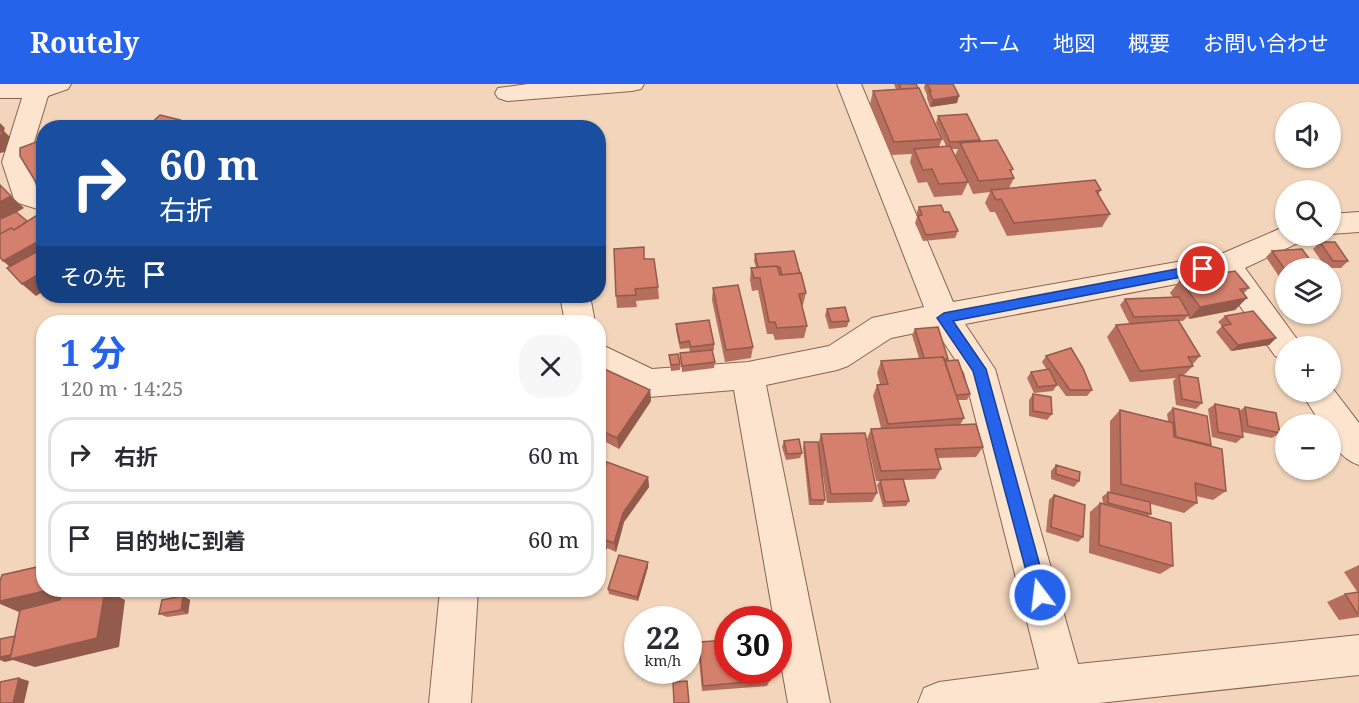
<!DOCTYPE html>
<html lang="ja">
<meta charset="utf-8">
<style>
body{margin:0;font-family:"Noto Serif","Noto Sans JP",serif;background:#f7f7f7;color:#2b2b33;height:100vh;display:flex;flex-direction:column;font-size:22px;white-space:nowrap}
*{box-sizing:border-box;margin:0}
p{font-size:20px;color:#7c7c81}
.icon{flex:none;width:33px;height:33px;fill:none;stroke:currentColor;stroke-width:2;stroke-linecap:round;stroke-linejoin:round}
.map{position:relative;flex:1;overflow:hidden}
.sheet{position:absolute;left:36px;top:231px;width:570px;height:282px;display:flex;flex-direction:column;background:#fff;border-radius:24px;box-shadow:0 2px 4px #0004}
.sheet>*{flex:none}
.banner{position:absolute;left:36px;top:36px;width:570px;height:183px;border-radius:24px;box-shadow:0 2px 4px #0004;background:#1a4fa0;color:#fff;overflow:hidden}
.controls{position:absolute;left:1275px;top:18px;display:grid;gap:12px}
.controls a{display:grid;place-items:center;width:66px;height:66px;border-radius:50%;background:#fff;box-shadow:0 2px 4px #0004;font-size:30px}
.speed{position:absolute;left:624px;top:522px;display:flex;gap:12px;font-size:30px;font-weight:700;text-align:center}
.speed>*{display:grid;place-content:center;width:78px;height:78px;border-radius:50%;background:#fff;box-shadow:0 2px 4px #0004;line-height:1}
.speed small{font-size:15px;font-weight:400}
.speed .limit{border:9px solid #d22;background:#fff;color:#111}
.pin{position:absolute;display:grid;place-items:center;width:51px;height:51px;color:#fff;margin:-26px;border:3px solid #fff;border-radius:50%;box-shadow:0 2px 6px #0007}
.me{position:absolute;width:66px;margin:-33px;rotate:345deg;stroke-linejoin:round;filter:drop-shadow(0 0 4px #0008)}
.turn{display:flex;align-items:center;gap:21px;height:126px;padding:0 24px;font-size:27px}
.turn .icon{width:78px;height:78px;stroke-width:2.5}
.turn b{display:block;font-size:42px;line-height:51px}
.then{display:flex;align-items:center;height:57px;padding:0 24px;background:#0003;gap:12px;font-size:22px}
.round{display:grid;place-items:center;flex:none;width:63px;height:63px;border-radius:24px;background:#f7f7f7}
.headline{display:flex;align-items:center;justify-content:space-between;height:102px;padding:0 24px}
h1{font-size:36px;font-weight:700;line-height:45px;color:#2563eb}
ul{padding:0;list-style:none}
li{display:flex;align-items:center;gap:18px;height:75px;margin:0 12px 9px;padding:0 12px;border:3px solid #e1e1e2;border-radius:24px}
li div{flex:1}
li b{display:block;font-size:22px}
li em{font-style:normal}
header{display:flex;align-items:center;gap:36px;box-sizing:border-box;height:84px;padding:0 30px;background:#2563eb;color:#fff}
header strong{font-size:28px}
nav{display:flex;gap:33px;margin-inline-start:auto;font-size:21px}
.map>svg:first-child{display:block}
</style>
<header>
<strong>Routely</strong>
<nav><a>ホーム</a><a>地図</a><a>概要</a><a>お問い合わせ</a></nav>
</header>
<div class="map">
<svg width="1359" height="619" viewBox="0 0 1359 619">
<rect width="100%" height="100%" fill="#f2d5ba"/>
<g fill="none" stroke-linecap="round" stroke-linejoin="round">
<defs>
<path id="minor" d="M 0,0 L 71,0 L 68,5 L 48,12 L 28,78 L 37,105 L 44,108 L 44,127 L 15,118 L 2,78 L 22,14 L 0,14 Z
M 528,0 L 644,0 L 641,5 L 632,7 L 507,17 L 498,14 L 495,9 L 498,4 Z
M 837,0 L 861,0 L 953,218 L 1221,170 L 1286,142 L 1286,152 L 1302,152 L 1298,159 L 1245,184 L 1302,262 L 1286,262 L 1286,276 L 1275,272 L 1219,192 L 965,240 L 995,285 L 1078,580 L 1359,551 L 1359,591 L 1099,619 L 918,619 L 924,604 L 939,598 L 1039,585 L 964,289 L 935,245 L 891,254 L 848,282 L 837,286 L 766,301 L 830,619 L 788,619 L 778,563 L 778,536 L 774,536 L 734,306 L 649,313 L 598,288 L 598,259 L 652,285 L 748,278 L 829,262 L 872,234 L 924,223 Z
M 1359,128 L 1359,148 L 1330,150 L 1330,130 Z
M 560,212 L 590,212 L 595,238 L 565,238 Z
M 1330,301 L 1359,339 L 1359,381 C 1341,375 1330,359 1330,340 L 1321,340 L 1301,308 L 1330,308 Z
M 440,506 L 478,506 L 471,619 L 429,619 Z"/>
</defs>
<!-- minor casing -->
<use href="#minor" stroke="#8a6453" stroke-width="2"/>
<!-- minor -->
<use href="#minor" fill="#fce4ce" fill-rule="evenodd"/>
</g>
<!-- wall -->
<path fill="#b66e5d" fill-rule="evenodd" d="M 894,0 L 916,0 L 942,55 L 939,63 L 946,62 L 936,39 L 938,32 L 980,56 L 980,57 L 1013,85 L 1011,88 L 1014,94 L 1009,104 L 1101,106 L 1098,111 L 1110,130 L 1102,143 L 1007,152 L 995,128 L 990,128 L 985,119 L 990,108 L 973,110 L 968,98 L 962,111 L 934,113 L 927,98 L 918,99 L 910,78 L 912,70 L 891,71 L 870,20 L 873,7 L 896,5 ZM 952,65 L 958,65 L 955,72 L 967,97 Z
M 925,0 L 953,0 L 957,19 L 930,23 L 927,14 L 927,11 L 924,4 Z
M 919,123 L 944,128 L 958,147 L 955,154 L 923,157 L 915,139 L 917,133 L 916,130 Z
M 1320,158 L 1348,177 L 1341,184 L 1326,184 L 1313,165 Z
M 794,167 L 806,209 L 803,221 L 802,221 L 807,242 L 804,254 L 775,256 L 773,250 L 767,250 L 758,206 L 752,207 L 750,196 L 751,184 L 756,183 L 754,177 L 755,170 Z
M 1272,167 L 1286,184 L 1286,203 L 1266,173 Z
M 644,175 L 658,203 L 659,215 L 636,217 L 637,223 L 617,224 L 616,212 Z
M 1180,196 L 1249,204 L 1243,210 L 1235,226 L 1189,235 L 1188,232 L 1183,237 L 1179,237 L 1200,272 L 1192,281 L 1193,282 L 1183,292 L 1202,319 L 1196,325 L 1176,321 L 1173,297 L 1176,294 L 1130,298 L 1107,253 L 1116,241 L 1142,239 L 1129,239 L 1120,221 L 1125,215 L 1173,213 L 1170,209 Z
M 713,204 L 753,263 L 751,274 L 725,278 L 712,216 Z
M 827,225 L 849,237 L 847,243 L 829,245 L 825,231 Z
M 1225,232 L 1276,254 L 1269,261 L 1231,267 L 1216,248 L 1222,242 L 1218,238 Z
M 676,240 L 714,260 L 714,266 L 712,267 L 715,278 L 714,284 L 682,288 L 680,269 L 690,268 L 689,264 L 680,265 L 676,246 Z
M 915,245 L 948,275 L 947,277 L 970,310 L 967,316 L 958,316 L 964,334 L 960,341 L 983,363 L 976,373 L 938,374 L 941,385 L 935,395 L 904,396 L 909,417 L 906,422 L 883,423 L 877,401 L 880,397 L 876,397 L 867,355 L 871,345 L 881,344 L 873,312 L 877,301 L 880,300 L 877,289 L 881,277 L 919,274 L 912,251 Z
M 669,271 L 680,280 L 680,286 L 671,287 Z
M 1046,272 L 1092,306 L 1087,312 L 1066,312 L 1055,297 L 1057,301 L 1053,307 L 1034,309 L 1027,294 L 1031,288 L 1047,286 L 1042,278 Z
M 598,282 L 650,306 L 651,317 L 619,365 L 602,356 L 601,350 L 598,349 Z
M 1033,310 L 1052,330 L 1047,336 L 1029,332 L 1029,316 Z
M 1215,320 L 1239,327 L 1245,323 L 1280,349 L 1272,354 L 1242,348 L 1243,353 L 1236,359 L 1212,353 L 1208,325 Z
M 1173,324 L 1210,362 L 1226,407 L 1213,416 L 1196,412 L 1197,419 L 1184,429 L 1151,420 L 1151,430 L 1148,432 L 1173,482 L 1160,490 L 1089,469 L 1090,428 L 1100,419 L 1103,419 L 1102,413 L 1108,408 L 1110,409 L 1110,337 L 1120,326 L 1168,337 L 1167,330 Z
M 821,350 L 877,409 L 872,418 L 827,419 L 821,378 L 825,416 L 823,421 L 809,421 L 803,364 L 804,358 L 818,360 Z
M 784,357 L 802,369 L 800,374 L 786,376 L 782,363 Z
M 1056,381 L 1079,397 L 1074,403 L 1051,395 L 1051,387 Z
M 598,386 L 603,387 L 648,393 L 649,403 L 624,438 L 616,468 L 607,464 L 598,482 Z
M 1054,411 L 1083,453 L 1078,458 L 1046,448 L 1049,416 Z
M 648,478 L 648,483 L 638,517 L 609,510 L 608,505 Z
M 1359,481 L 1359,533 L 1339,536 L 1327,518 L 1345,510 L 1358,509 L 1344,488 Z
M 183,512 L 190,516 L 188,530 L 167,533 L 159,530 Z
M 699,558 L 770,596 L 767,602 L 702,607 L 698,565 Z"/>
<!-- shaded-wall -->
<path fill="#945a4c" d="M 959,12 L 957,19 L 930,23 L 933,16 Z
M 180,36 L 185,43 L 184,44 L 175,44 L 173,42 Z
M 0,39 L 5,44 L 4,47 L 10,53 L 5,68 L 0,69 Z
M 44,97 L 44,107 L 37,100 Z
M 11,112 L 24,124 L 0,138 L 0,118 Z
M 44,154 L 44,173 L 17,189 L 3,177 Z
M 44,187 L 44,207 L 36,212 L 22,200 Z
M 75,212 L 88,212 L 81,217 Z
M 1247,214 L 1235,226 L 1189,235 L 1200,223 Z
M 1276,254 L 1269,261 L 1231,267 L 1238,261 Z
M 650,306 L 651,317 L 619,365 L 617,354 Z
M 648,393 L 649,403 L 624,438 L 616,468 L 614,459 L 623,429 Z
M 605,456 L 607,464 L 598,482 L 598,469 Z
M 648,478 L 648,483 L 638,517 L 637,513 Z
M 49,506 L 69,506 L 84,513 L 19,528 L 0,520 L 0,517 Z
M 88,506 L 111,506 L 110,508 L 125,516 L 119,563 L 35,583 L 13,576 L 5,578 L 0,576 L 0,573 L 87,510 Z
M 183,512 L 190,516 L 188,530 L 181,526 Z
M 19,594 L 29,597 L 24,619 L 13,619 Z"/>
<!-- building -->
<path fill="#d4806c" stroke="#945a4c" stroke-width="1.5" d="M 899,0 L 916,0 L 918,4 L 901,5 Z
M 927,0 L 953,0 L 959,12 L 933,16 L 929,7 L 931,7 Z
M 919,4 L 942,55 L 894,58 L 873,7 Z
M 967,30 L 980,56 L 950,58 L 938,32 Z
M 160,31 L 180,36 L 173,42 L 180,43 L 146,44 Z
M 0,47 L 3,47 L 0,57 Z
M 44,55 L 44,97 L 37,100 L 20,72 L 20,64 Z
M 997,56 L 1013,85 L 1010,86 L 1014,94 L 979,97 L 960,59 Z
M 950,62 L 968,98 L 939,100 L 932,85 L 923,86 L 914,65 Z
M 1095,96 L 1101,106 L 1096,107 L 1110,130 L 1014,139 L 1001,115 L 996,116 L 991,106 Z
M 0,101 L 11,112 L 0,118 Z
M 941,121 L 944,128 L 949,128 L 958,147 L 926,151 L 918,132 L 922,131 L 919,123 Z
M 16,128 L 27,137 L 14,146 L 11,144 L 0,150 L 0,135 Z
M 39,130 L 44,134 L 44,154 L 3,177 L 0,173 L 0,150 L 11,144 L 14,146 Z
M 1320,158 L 1335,158 L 1348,177 L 1333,177 Z
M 644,163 L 644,175 L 654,175 L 658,203 L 635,205 L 636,211 L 616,212 L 614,165 Z
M 44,164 L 44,187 L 22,200 L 7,184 Z
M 1302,165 L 1316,184 L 1286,184 L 1286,187 L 1272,167 Z
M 794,167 L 800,189 L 782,191 L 780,183 L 778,183 L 777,182 L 758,183 L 755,170 Z
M 777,182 L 780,191 L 801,189 L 806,209 L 799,210 L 807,242 L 777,244 L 775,238 L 769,238 L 760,194 L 754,194 L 751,184 Z
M 1235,187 L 1249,204 L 1240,205 L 1247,214 L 1200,223 L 1180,196 Z
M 738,201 L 753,263 L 726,266 L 713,204 Z
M 1179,213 L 1189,231 L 1134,233 L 1125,215 Z
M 845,223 L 849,237 L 831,238 L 827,225 Z
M 1253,227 L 1276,254 L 1238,261 L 1222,242 L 1231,240 L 1225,232 Z
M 709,236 L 714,260 L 691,263 L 689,257 L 680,259 L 676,240 Z
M 1178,236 L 1200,272 L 1188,273 L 1193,282 L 1140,287 L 1116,241 Z
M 938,243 L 948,275 L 944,275 L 943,273 L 924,274 L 915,245 Z
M 1071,264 L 1083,284 L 1092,306 L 1070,306 L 1046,272 Z
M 712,266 L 715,278 L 682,282 L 680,269 Z
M 678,270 L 680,280 L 671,281 L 669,271 Z
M 943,273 L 964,334 L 888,340 L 877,301 L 888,300 L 881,277 Z
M 958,276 L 970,310 L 956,311 L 945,277 Z
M 598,282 L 650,306 L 617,354 L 600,346 L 603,342 L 598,339 Z
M 1049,285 L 1057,301 L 1038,303 L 1031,288 Z
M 1179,291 L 1198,294 L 1202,319 L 1182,315 Z
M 1033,310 L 1051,313 L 1052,330 L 1033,327 Z
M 1215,320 L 1239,325 L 1243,353 L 1218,348 Z
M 1245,323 L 1276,329 L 1280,349 L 1248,342 Z
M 1173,324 L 1207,332 L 1211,361 L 1176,353 Z
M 1120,326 L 1173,339 L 1174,353 L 1222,365 L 1226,407 L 1195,399 L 1197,419 L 1121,400 Z
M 976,340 L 983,363 L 935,365 L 941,385 L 881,387 L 871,345 Z
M 865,349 L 877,409 L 831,410 L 821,350 Z
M 799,355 L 802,369 L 787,370 L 784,357 Z
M 804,358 L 818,358 L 825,416 L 811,416 Z
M 607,378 L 648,393 L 623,429 L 614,459 L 605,456 L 598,469 L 598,386 L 603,387 Z
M 1056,381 L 1080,388 L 1079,397 L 1056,390 Z
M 903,395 L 909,417 L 885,418 L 880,396 Z
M 1108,408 L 1150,418 L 1151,430 L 1108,419 Z
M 1054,411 L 1085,421 L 1083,453 L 1051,443 Z
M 1100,419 L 1171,439 L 1173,482 L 1099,461 Z
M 44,469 L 44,506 L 49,506 L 0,517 L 0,497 L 2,491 L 41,482 Z
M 619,471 L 648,478 L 637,513 L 608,505 Z
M 62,506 L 88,506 L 87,510 L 105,506 L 97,554 L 10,575 L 20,526 L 60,516 Z
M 1359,508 L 1359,529 L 1357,529 L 1345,510 Z
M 183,512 L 181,526 L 159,530 L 162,516 Z
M 15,552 L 11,571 L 0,573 L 0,555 Z
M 728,556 L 728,586 L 768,586 L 770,596 L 703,602 L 699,558 Z
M 19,594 L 13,619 L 0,619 L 0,598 Z
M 687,597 L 689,619 L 674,619 L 673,598 Z"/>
<!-- route -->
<path fill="#2563eb" stroke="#184099" stroke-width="1.5" d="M 1203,180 L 1209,185 L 1207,188 L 953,237 L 986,285 L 1048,511 L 1046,517 L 1040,519 L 1034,517 L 973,287 L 937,234 L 944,229 Z"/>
</svg>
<div class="controls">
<a><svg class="icon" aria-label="sound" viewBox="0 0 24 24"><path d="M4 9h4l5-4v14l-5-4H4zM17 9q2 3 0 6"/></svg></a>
<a><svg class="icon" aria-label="search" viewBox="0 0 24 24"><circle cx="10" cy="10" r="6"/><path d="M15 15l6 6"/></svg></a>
<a><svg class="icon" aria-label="layers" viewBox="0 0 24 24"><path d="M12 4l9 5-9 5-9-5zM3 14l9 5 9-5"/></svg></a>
<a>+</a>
<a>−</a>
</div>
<div class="speed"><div>22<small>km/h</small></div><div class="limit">30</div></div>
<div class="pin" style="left:1203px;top:185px;background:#d93025"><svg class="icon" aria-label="arrive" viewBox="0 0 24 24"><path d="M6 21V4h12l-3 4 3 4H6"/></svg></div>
<svg class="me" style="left:1040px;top:511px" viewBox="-20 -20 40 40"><circle r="17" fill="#2563eb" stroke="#fff" stroke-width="3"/><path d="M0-11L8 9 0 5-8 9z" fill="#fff"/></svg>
<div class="banner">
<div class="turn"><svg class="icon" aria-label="right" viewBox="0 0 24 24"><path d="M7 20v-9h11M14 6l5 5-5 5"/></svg><div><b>60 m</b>右折</div></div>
<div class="then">その先<svg class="icon" aria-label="arrive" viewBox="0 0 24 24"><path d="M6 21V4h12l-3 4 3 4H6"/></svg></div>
</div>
<section class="sheet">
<div class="headline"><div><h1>1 分</h1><p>120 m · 14:25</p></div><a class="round"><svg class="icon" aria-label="close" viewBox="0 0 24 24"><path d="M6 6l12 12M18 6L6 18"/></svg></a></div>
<ul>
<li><svg class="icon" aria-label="right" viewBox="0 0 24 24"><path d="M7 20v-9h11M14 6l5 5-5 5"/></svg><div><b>右折</b></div><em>60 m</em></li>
<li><svg class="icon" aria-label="arrive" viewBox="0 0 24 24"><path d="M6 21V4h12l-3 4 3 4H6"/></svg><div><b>目的地に到着</b></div><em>60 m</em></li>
</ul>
</section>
</div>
